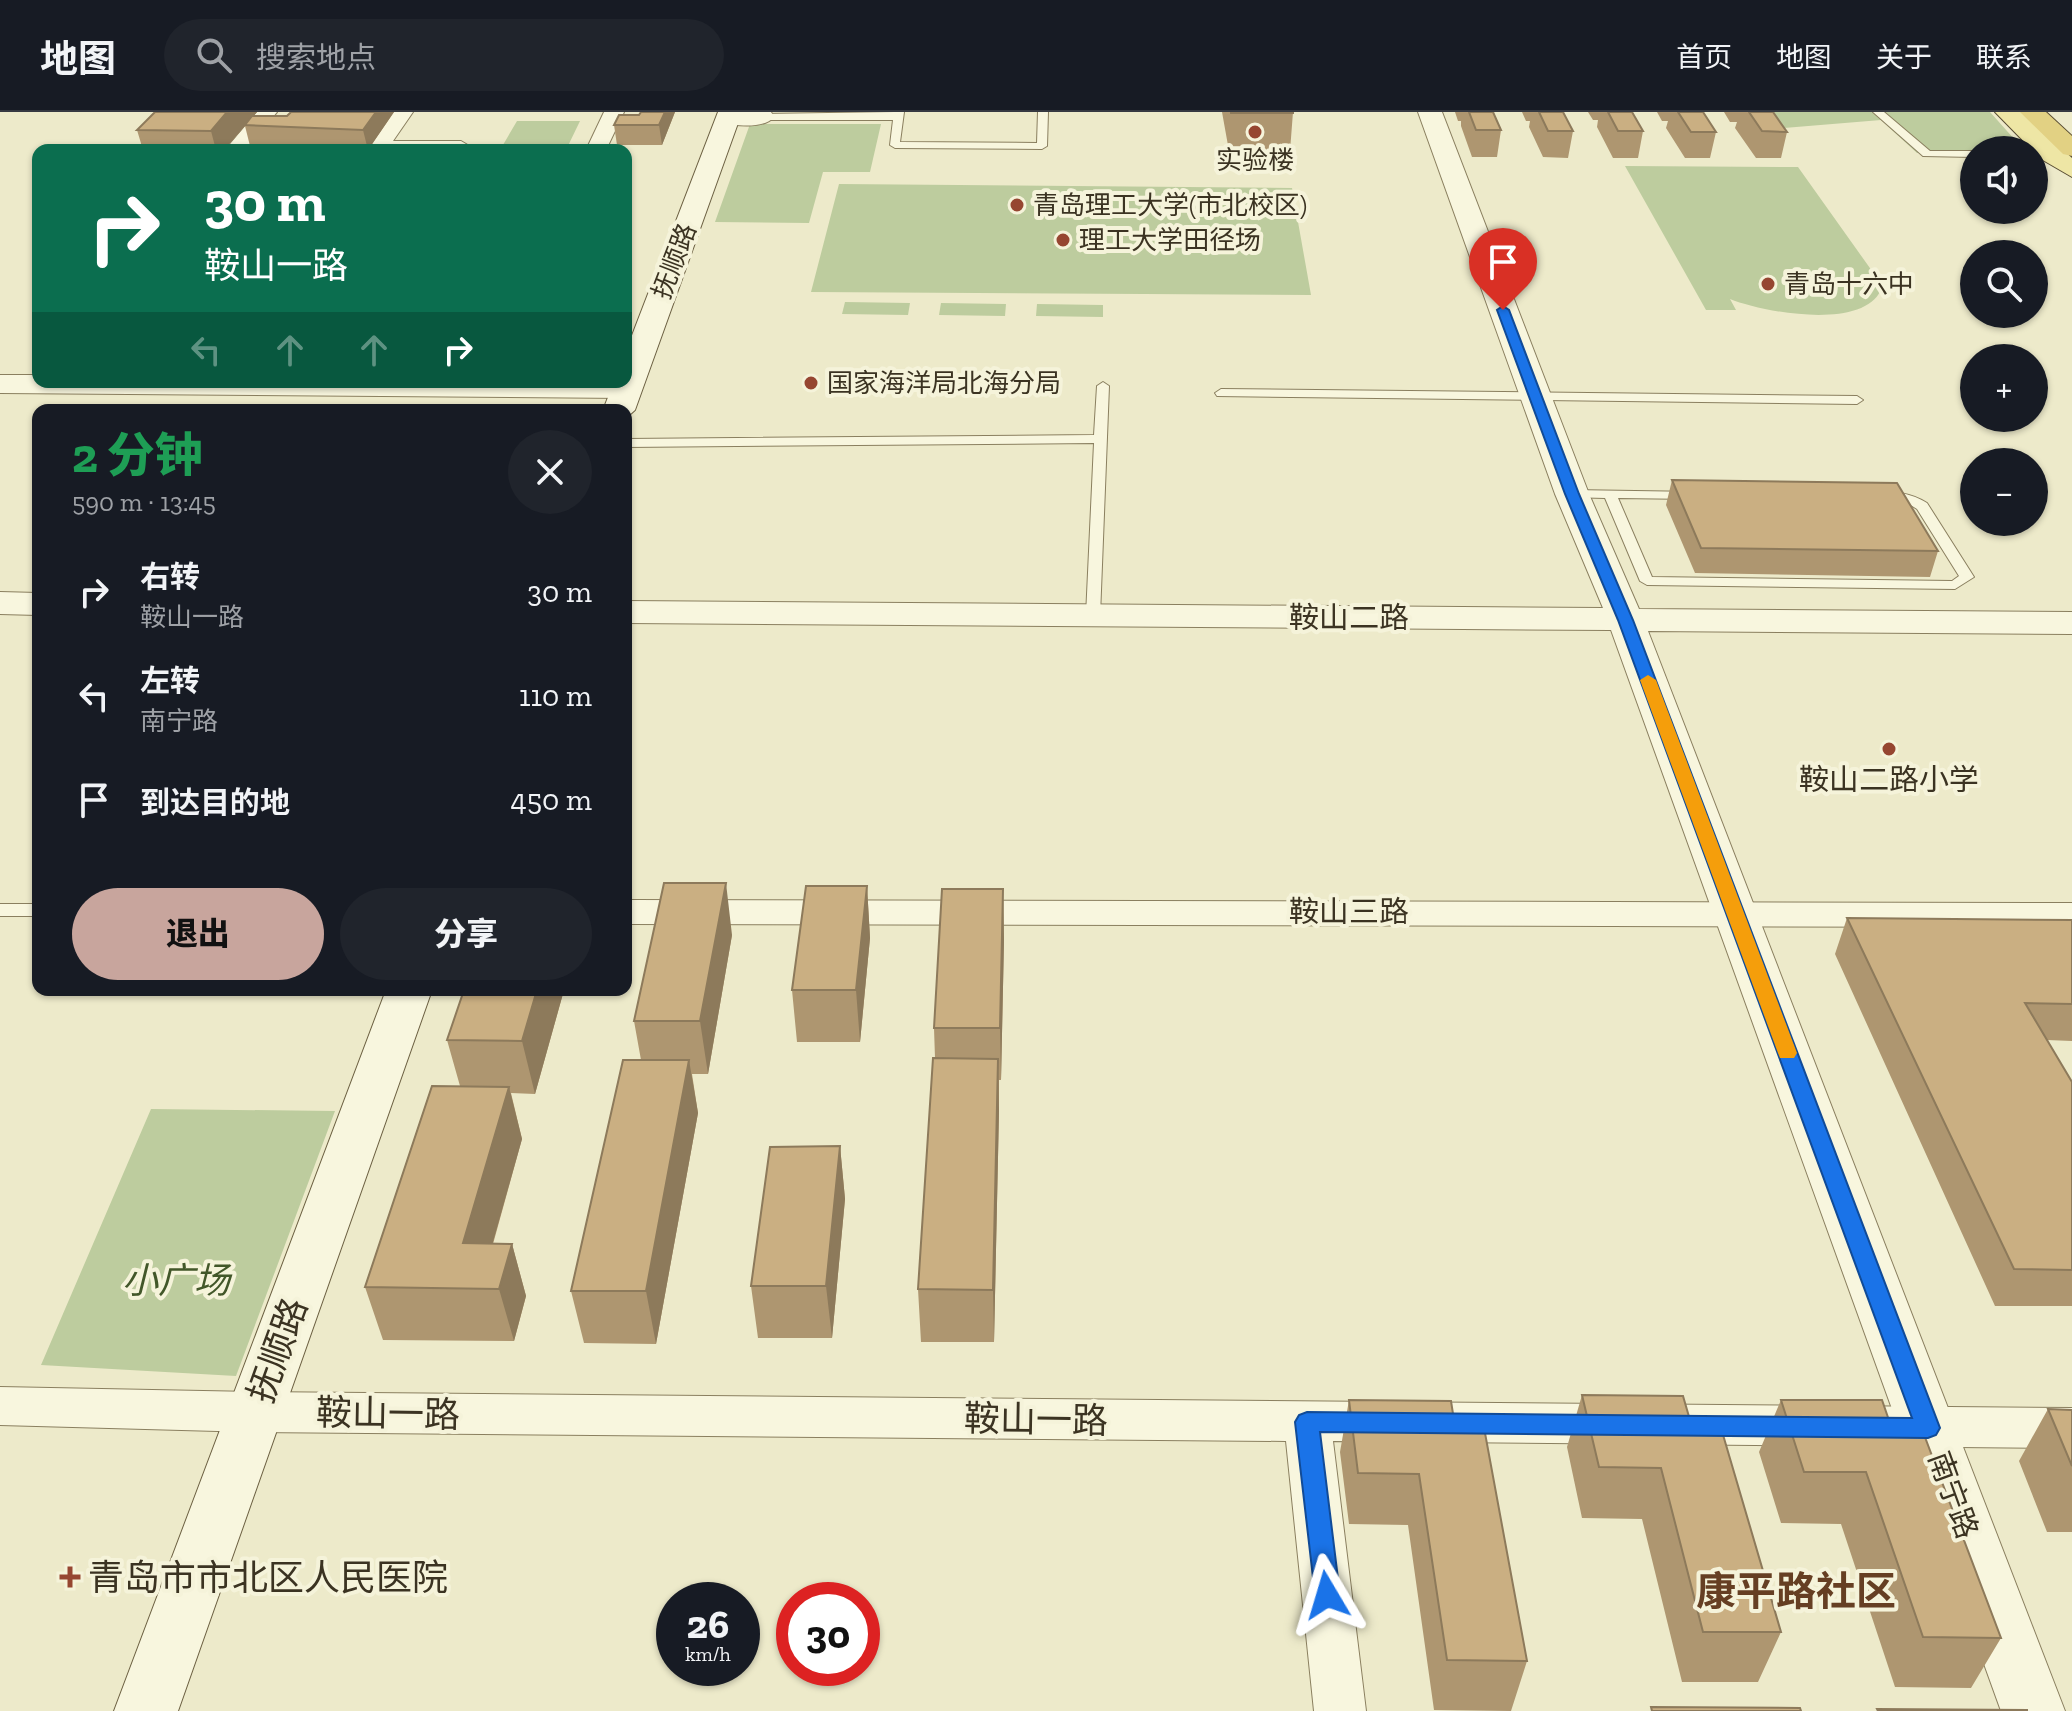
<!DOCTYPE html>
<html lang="zh">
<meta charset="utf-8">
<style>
body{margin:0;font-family:"Zilla Slab","Noto Sans SC",serif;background:#20242c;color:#f1f3f6;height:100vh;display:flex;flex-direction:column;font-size:30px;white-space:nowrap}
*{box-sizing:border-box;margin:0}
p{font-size:26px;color:#9ea1a6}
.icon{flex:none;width:44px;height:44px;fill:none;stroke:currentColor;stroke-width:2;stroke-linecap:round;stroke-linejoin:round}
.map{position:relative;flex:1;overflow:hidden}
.panel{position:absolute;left:32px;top:292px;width:600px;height:592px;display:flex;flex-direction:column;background:#171b24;border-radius:16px;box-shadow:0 2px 6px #0004}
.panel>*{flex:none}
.top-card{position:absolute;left:32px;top:32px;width:600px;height:244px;border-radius:16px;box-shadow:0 2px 6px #0004;background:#0b6e4f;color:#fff;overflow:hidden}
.buttons{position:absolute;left:1960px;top:24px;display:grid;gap:16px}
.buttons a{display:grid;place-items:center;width:88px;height:88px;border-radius:50%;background:#171b24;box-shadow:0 2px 6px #0004;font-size:40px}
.speed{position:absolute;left:656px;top:1470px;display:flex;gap:16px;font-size:40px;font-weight:700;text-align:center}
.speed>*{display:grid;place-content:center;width:104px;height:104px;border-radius:50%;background:#171b24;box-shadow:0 2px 6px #0004;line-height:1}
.speed small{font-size:20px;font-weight:400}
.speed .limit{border:12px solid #d22;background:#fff;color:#111}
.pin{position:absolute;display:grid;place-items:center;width:68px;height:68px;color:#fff;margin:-82px -34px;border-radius:50% 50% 50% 0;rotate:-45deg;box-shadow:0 0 8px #0007}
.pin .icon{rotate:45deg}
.me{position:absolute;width:88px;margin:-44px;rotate:353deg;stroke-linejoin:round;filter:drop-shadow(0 0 6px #0008)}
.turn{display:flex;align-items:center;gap:28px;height:168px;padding:0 40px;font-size:36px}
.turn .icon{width:104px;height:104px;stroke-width:2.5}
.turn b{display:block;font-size:56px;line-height:68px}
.lanes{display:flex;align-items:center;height:76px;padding:0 40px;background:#0003;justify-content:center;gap:40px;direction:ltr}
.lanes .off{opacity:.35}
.round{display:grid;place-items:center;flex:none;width:84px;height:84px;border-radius:42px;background:#20242c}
.headline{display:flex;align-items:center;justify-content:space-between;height:136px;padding:0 40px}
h1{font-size:48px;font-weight:800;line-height:60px;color:#1e9e55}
.primary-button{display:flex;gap:16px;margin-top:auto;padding:16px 40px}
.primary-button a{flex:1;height:92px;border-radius:48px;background:#c8a59d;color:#111;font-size:32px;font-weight:800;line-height:92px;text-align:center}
.primary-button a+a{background:#20242c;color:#f1f3f6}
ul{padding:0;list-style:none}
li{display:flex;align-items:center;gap:24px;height:104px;padding:0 40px}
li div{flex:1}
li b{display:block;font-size:30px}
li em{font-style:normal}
header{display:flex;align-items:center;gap:48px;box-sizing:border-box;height:112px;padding:0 40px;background:#171b24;border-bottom:2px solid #363941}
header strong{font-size:38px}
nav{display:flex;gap:44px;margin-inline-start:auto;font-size:28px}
.search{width:560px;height:72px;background:#20242c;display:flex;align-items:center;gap:20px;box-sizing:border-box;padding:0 28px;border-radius:44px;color:#9ea1a6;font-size:30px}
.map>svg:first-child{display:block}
</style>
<header>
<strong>地图</strong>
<div class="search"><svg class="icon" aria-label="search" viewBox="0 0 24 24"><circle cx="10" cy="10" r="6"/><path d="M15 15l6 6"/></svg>搜索地点</div>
<nav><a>首页</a><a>地图</a><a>关于</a><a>联系</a></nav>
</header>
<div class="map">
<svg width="2072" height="1599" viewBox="0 0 2072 1599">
<rect width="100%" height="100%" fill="#edeaca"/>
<!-- green -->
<path fill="#bdcc9e" d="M 1772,0 L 1990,0 L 2024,38 L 1917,41 L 1881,8 L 1784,16 Z
M 517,9 L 580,9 L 566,38 L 500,38 Z
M 750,12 L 881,12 L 870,60 L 823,60 L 809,111 L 715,110 Z
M 1625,54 L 1798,55 L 1877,166 L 1881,178 C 1862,219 1762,200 1730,187 L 1736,198 L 1706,198 Z
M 839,72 L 1292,76 L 1311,183 L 811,180 Z
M 845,190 L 910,191 L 908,203 L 842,202 Z
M 941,191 L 1006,192 L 1005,204 L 939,203 Z
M 1037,192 L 1103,193 L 1103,205 L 1036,204 Z
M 151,997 L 335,999 L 236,1264 L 41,1253 Z"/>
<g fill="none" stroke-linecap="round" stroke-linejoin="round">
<defs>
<path id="service" d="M 894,0 L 904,0 L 900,30 L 1037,31 L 1038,0 L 1048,0 L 1047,34 L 1042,37 L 895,36 L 890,33 L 893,8 L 762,8 L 757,5 L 762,2 Z
M 1873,0 L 1884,0 L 1930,39 L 1974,39 L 1974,45 L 1923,44 Z
M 1103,270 L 1109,274 L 1100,504 L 1093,508 L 1086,504 L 1094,331 L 626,335 L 626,327 L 1094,323 L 1097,274 Z
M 1221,277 L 1857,284 L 1863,288 L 1857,292 L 1217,284 L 1215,281 Z
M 1572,378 L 1698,380 L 1698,386 L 1693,387 L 1618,386 L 1652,465 L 1952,469 L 1959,464 L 1917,397 L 1909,392 L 1878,387 L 1876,384 C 1888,375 1915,383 1927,391 L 1974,465 L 1955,477 L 1647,473 L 1640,469 L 1605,386 L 1567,385 L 1565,382 Z
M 0,792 L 38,792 L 38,804 L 0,804 Z"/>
<path id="minor" d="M 257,0 L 277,0 L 246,38 L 225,38 Z
M 393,0 L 413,0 L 393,29 L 461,29 L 471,35 L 469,38 L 371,38 L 369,35 Z
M 604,0 L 624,0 L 606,38 L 586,38 Z
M 626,788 L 2072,791 L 2072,815 L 626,812 Z
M 0,1275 L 254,1280 L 2072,1296 L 2072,1336 L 1333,1329 L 1366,1599 L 1314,1599 L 1286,1329 L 254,1320 L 0,1313 Z"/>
<path id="tertiary" d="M 720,0 L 771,0 L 774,5 C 764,17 735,14 721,10 L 717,5 Z
M 1418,0 L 1442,0 L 1589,382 L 1639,497 L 2072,500 L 2072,522 L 1648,519 L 2065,1599 L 2001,1599 L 1611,518 L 626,511 L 626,489 L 1603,496 L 1555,382 Z
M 0,263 L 38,263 L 38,270 L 626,268 L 637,270 L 641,277 L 637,284 L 626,286 L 0,281 Z
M 0,480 L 38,481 L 38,503 L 0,502 Z"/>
<path id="secondary" d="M 718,0 L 742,0 L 635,298 L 626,306 L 626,298 L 603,298 L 614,270 L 626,270 L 626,239 Z
M 386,878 L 432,878 L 178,1599 L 114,1599 Z"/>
<path id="primary" d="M 1995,0 L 2021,0 L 2072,46 L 2072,65 L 2041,47 Z"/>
<path id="trunk" d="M 2020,0 L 2046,0 L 2072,24 L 2072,44 L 2063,42 Z"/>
</defs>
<!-- service casing -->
<use href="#service" stroke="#8a7f5f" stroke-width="2"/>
<!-- minor casing -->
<use href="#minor" stroke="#8a7f5f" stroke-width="2"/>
<!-- tertiary casing -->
<use href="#tertiary" stroke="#8a7f5f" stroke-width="2"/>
<!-- secondary casing -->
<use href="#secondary" stroke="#6c6042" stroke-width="2"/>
<!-- primary casing -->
<use href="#primary" stroke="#584c33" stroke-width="2"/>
<!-- trunk casing -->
<use href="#trunk" stroke="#584c33" stroke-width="2"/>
<!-- service -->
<use href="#service" fill="#f8f6de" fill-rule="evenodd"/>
<!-- minor -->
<use href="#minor" fill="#f8f6de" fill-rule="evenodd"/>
<!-- tertiary -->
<use href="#tertiary" fill="#f8f6de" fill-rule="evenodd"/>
<!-- secondary -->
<use href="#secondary" fill="#f8f6de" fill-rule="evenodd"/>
<!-- primary -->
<use href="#primary" fill="#eee6a5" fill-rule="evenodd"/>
<!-- trunk -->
<use href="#trunk" fill="#e2d183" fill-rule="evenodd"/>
</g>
<!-- wall -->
<path fill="#ae9670" d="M 155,0 L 257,0 L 253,4 L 287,4 L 291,0 L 394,0 L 368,38 L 250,34 L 245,14 L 224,38 L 143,38 L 137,18 Z
M 675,0 L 662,33 L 617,33 L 614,13 L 639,3 Z
M 1222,0 L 1293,0 L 1290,39 L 1229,39 Z
M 1455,0 L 1493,0 L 1501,18 L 1497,45 L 1472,45 L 1461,14 L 1461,9 L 1458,9 Z
M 1522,0 L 1563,0 L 1573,19 L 1568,46 L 1543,45 L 1529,15 L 1530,9 L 1526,9 Z
M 1588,0 L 1632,0 L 1643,19 L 1638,46 L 1613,46 L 1597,15 L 1598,8 L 1593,8 Z
M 1657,0 L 1703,0 L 1716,20 L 1710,46 L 1685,46 L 1666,16 L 1668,9 L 1662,9 Z
M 1724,0 L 1773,0 L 1787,20 L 1781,46 L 1756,46 L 1735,16 L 1737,10 L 1730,10 Z
M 1672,368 L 1938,439 L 1930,465 L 1695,461 L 1666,393 Z
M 867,774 L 870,826 L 860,930 L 797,930 L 792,878 Z
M 1003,777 L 1004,828 L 1001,968 L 999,968 L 999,999 L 994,1230 L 921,1230 L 918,1177 L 935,946 L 934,916 Z
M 1847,806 L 2072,808 L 2072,929 L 2047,928 L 2072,970 L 2072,1194 L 1995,1194 L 1835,842 Z
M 732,823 L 708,962 L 692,962 L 698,1001 L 656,1232 L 584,1231 L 571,1179 L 641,948 L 634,909 Z
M 464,878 L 564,878 L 535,982 L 511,981 L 522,1027 L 493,1132 L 512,1132 L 526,1184 L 514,1229 L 383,1228 L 365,1175 L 460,974 L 447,928 Z
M 840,1034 L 845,1087 L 832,1226 L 758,1226 L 751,1174 Z
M 1582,1283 L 1692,1315 L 1781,1520 L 1758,1570 L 1682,1570 L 1642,1407 L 1582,1406 L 1567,1335 Z
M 1349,1288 L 1456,1321 L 1527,1549 L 1511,1599 L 1434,1598 L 1408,1413 L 1349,1412 L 1340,1340 Z
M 1781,1288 L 1893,1320 L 2001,1526 L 1971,1576 L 1895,1575 L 1841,1412 L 1781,1411 L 1759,1340 Z
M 2048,1297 L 2072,1298 L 2072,1420 L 2047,1420 L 2019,1349 Z"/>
<!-- shaded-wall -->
<path fill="#8d7a5b" d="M 227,0 L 257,0 L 224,38 L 216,38 L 211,19 Z
M 376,0 L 394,0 L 368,38 L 363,18 Z
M 665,0 L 675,0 L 662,33 L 659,13 Z
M 726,771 L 732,823 L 708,962 L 700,909 Z
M 867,774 L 870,826 L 860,930 L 856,878 Z
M 1003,777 L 1004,828 L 1001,968 L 1000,916 Z
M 537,878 L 564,878 L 535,982 L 522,929 Z
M 998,947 L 999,999 L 994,1230 L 993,1178 Z
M 689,948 L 698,1001 L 656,1232 L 646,1179 Z
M 509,975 L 522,1027 L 480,1176 L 463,1131 Z
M 840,1034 L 845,1087 L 832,1226 L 826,1174 Z
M 512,1132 L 526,1184 L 514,1229 L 499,1177 Z"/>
<!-- building -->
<path fill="#caaf82" stroke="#8d7a5b" stroke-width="2" d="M 155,0 L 227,0 L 211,19 L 137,18 Z
M 291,0 L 376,0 L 363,18 L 245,13 L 252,4 L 287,4 Z
M 641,0 L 665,0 L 659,13 L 614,13 L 619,3 L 639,3 Z
M 1231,0 L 1293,0 L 1293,1 L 1231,1 Z
M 1469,0 L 1493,0 L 1501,18 L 1476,18 Z
M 1539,0 L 1563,0 L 1573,19 L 1548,19 Z
M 1608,0 L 1632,0 L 1643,19 L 1618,19 Z
M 1678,0 L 1703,0 L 1716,20 L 1691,20 Z
M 1749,0 L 1773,0 L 1787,20 L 1762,19 Z
M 540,35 L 599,35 L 597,38 L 539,38 Z
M 1672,368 L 1897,371 L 1938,439 L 1701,436 Z
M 664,771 L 726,771 L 700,909 L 634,909 Z
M 806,774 L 867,774 L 856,878 L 792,878 Z
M 942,777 L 1003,777 L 1000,916 L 934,916 Z
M 1847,806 L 2072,808 L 2072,892 L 2025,891 L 2072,970 L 2072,1158 L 2014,1157 Z
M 464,878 L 537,878 L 522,929 L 447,928 Z
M 933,946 L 998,947 L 993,1178 L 918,1177 Z
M 623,948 L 689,948 L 646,1179 L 571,1179 Z
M 432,974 L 509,975 L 463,1131 L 512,1132 L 499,1177 L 365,1175 Z
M 840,1034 L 826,1174 L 751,1174 L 770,1035 Z
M 1582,1283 L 1683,1284 L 1692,1315 L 1721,1316 L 1781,1520 L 1703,1520 L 1661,1356 L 1599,1355 Z
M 1349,1288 L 1451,1289 L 1456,1321 L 1485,1321 L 1527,1549 L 1447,1548 L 1419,1362 L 1358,1361 Z
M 1781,1288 L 1882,1288 L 1893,1320 L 1923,1320 L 2001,1526 L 1923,1525 L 1866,1360 L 1804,1360 Z
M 2048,1297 L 2072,1298 L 2072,1354 Z
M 1651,1595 L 1800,1596 L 1801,1599 L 1652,1599 Z
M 1877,1597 L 2027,1598 L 2027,1599 L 1878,1599 Z"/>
<!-- route -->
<path fill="#1a73e8" stroke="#114b97" stroke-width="2" d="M 1503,194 L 1509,198 L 1579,382 L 1633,508 L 1940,1316 L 1936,1323 L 1928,1326 L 1320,1320 L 1340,1483 L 1336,1492 L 1327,1495 L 1318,1492 L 1315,1483 L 1295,1310 L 1299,1303 L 1307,1300 L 1912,1306 L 1618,508 L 1565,382 L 1497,198 Z"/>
<!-- slow -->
<path fill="#f59e0b" d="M 1648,563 L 1656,568 L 1797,941 L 1794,946 L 1780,946 L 1778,941 L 1640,568 Z"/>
<!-- markers -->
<g fill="#964631" stroke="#f5f3da" stroke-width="3">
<circle cx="1255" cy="20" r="8"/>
<circle cx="1017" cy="93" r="8"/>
<circle cx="1063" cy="128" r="8"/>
<circle cx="1768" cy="172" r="8"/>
<circle cx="811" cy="271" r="8"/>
<circle cx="1889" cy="637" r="8"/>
<path d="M66 1453h8v8h8v8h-8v8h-8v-8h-8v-8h8z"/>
</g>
<g text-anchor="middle" stroke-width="8" stroke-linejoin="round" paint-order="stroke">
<!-- far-poi labels -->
<g font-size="26" fill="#3b3322" stroke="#f5f3da" text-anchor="start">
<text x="1255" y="57" text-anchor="middle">实验楼</text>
<text x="1033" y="102">青岛理工大学(市北校区)</text>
<text x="1079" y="137">理工大学田径场</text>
<text x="1784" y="181">青岛十六中</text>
<text x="827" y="280">国家海洋局北海分局</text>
</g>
<!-- far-street labels -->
<g font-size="26" fill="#3b3322" stroke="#f5f3da">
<text transform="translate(674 149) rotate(-69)" y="9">抚顺路</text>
</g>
<!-- street labels -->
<g font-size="30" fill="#3b3322" stroke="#f5f3da">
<text x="1349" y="516">鞍山二路</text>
<text x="1349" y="810">鞍山三路</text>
<text transform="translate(1953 1383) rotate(70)" y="10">南宁路</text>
</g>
<!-- poi labels -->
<g font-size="30" fill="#3b3322" stroke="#f5f3da">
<text x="1889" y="678">鞍山二路小学</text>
</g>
<!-- near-park labels -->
<g font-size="36" font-style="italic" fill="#425729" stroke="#f5f3da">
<text x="176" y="1181">小广场</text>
</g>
<!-- near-street labels -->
<g font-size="36" fill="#3b3322" stroke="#f5f3da">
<text transform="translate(277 1238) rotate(-70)" y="13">抚顺路</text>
<text transform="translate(388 1301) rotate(1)" y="13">鞍山一路</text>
<text transform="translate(1036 1307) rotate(1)" y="13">鞍山一路</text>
</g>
<!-- near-poi labels -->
<g font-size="36" fill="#3b3322" stroke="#f5f3da" text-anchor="start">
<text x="88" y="1478">青岛市市北区人民医院</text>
</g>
<!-- near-quarter labels -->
<g font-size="40" font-weight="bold" fill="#663f23" stroke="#f5f3da">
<text x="1796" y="1493">康平路社区</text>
</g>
</g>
</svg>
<div class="buttons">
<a><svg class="icon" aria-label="sound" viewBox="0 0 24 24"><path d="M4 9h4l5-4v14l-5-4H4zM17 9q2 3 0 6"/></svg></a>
<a><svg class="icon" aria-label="search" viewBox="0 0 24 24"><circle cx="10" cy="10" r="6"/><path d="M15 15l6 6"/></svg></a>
<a>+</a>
<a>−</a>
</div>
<div class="speed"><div>26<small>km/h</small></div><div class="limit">30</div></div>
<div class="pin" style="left:1503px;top:198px;background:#d93025"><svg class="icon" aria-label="arrive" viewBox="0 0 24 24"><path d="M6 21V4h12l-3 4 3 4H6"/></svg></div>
<svg class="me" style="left:1327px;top:1483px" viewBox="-20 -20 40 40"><path d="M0-17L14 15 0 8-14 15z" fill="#1a73e8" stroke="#fff" stroke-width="4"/></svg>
<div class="top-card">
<div class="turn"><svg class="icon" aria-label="right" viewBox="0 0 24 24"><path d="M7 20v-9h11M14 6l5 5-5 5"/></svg><div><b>30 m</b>鞍山一路</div></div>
<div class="lanes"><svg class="icon off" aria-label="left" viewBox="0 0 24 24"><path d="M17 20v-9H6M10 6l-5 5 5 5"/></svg><svg class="icon off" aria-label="ahead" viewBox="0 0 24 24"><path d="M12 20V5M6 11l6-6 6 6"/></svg><svg class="icon off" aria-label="ahead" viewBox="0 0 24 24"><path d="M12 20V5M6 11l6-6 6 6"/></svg><svg class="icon" aria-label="right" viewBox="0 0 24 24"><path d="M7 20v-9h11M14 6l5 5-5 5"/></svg></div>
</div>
<section class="panel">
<div class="headline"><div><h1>2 分钟</h1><p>590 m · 13:45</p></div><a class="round"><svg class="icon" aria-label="close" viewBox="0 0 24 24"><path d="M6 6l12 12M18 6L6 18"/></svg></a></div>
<ul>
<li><svg class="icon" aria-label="right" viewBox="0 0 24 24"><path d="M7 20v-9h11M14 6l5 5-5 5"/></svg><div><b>右转</b><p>鞍山一路</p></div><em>30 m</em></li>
<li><svg class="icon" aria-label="left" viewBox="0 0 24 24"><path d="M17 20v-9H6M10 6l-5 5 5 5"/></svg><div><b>左转</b><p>南宁路</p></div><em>110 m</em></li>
<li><svg class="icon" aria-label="arrive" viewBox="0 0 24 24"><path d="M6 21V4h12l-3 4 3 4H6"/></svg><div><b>到达目的地</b></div><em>450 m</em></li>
</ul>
<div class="primary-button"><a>退出</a><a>分享</a></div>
</section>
</div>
